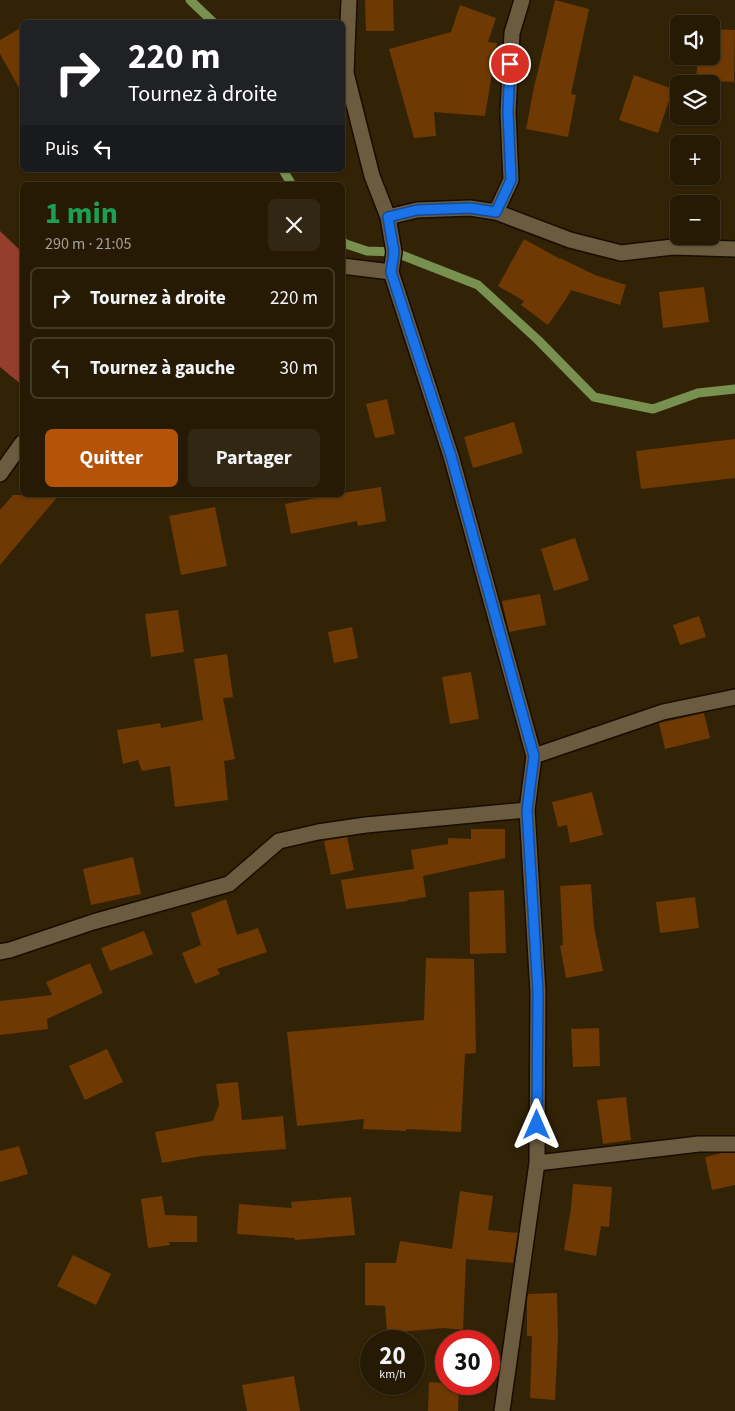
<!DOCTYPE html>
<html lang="fr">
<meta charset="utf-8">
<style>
body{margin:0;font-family:"Source Sans 3",sans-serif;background:#322713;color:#f1f3f6;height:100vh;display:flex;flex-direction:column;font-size:19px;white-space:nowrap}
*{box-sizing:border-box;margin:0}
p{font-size:16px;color:#a4a19a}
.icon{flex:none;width:28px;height:28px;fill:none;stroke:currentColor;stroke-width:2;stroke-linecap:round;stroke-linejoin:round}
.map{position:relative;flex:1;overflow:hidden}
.panel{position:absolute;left:20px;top:182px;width:325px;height:315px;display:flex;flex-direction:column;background:#261a04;border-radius:8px;box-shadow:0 1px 4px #0004,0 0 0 1px #423826}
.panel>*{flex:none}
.hud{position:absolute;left:20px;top:20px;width:325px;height:152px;border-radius:8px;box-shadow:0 1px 4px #0004,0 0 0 1px #423826;background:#202124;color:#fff;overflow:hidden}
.fabs{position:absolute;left:670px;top:15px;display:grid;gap:10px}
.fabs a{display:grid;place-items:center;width:50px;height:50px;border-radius:8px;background:#261a04;box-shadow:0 1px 4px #0004,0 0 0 1px #423826;font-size:25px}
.speed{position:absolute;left:360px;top:1330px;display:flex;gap:10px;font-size:25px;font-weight:700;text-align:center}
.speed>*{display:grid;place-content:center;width:65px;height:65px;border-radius:50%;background:#261a04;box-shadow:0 1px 4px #0004,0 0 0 1px #423826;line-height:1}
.speed small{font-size:12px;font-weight:400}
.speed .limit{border:8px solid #d22;background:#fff;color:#111}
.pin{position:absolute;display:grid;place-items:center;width:42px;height:42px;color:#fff;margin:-21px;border:2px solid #fff;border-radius:50%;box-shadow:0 1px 5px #0007}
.me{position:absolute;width:55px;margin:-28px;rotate:0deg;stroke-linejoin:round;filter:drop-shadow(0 0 4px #0008)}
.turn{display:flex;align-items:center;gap:18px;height:105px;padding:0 25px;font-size:22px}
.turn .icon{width:65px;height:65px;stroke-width:2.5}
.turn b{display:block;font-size:35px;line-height:42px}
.then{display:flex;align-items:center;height:48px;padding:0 25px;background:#0003;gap:10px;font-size:19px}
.round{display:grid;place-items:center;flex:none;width:52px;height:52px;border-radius:8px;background:#322713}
.summary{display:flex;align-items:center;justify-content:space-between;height:85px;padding:0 25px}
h1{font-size:30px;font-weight:700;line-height:38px;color:#1e9e55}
.button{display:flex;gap:10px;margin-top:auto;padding:10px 25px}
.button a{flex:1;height:58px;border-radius:8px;background:#b45309;color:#fff;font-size:20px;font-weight:700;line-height:58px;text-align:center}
.button a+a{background:#322713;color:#f1f3f6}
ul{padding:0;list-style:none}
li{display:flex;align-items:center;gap:15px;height:62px;margin:0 10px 8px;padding:0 15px;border:2px solid #423826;border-radius:8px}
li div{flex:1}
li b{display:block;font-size:19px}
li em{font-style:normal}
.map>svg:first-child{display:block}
</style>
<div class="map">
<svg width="735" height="1411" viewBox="0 0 735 1411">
<rect width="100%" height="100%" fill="#322306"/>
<!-- forest -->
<path fill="#943e2d" d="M 0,231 L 22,252 L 22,385 L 0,367 Z"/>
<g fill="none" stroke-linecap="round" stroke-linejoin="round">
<!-- stream -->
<path stroke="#789151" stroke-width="9" d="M 190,0 L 213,22
M 283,170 L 292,185
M 342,241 L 346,244 L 367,251 L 394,252 L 478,285 L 538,340 L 594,397 L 653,409 L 698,393 L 735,389"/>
</g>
<!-- building -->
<path fill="#6e3902" d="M 365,0 L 393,0 L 394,31 L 366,31 Z
M 555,0 L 589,9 L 571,94 L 576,95 L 568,137 L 526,129 L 534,87 Z
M 460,5 L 496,18 L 488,42 L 497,43 L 485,116 L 434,112 L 436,136 L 414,138 L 389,49 L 451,32 Z
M 22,27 L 22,93 L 0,54 L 0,40 Z
M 711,29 L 735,30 L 734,82 L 696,80 L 698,56 L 711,56 Z
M 634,75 L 673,89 L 658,133 L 619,120 Z
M 524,239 L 560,259 L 560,258 L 595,275 L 626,285 L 620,305 L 571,290 L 566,299 L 548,325 L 521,305 L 524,301 L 498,286 Z
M 704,287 L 709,322 L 663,328 L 659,292 Z
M 387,399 L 395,434 L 375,438 L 366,404 Z
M 514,422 L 523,453 L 473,468 L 464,437 Z
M 735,439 L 735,478 L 641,489 L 636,451 Z
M 381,487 L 386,521 L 358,526 L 357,521 L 291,534 L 285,504 L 331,495 L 342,495 L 342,493 Z
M 13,495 L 59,495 L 0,565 L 0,510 Z
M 215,507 L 227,566 L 181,575 L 169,516 Z
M 575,538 L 589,580 L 554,591 L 541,549 Z
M 540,594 L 546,625 L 509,632 L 502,601 Z
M 178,610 L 184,652 L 151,657 L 145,614 Z
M 699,616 L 706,637 L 680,645 L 673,625 Z
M 352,627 L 358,658 L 334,663 L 328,632 Z
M 227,654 L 233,697 L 223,698 L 235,759 L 224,761 L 228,800 L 175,807 L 170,766 L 142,771 L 138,760 L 123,764 L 117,730 L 160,723 L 161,728 L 203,720 L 194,659 Z
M 471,672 L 479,719 L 450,724 L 442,677 Z
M 704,713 L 710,738 L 665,749 L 659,723 Z
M 592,792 L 603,835 L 570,843 L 567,825 L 558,827 L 552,802 Z
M 471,829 L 505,829 L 505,858 L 423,876 L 426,897 L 407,900 L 408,901 L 346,909 L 341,880 L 414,869 L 411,850 L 448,844 L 448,838 L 471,839 Z
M 347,837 L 354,870 L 331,875 L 324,841 Z
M 133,857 L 141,894 L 91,905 L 83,869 Z
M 591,884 L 594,927 L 603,971 L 566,978 L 560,946 L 563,945 L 560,886 Z
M 504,890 L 506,953 L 470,954 L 469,892 Z
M 695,897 L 699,928 L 660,933 L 656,902 Z
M 226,899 L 237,935 L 258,928 L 267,952 L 217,969 L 220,974 L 195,984 L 182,953 L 201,945 L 191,913 Z
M 144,931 L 153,954 L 110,971 L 101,948 Z
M 426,958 L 474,959 L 476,1053 L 465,1054 L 461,1132 L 406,1129 L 406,1131 L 363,1129 L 364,1119 L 297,1126 L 287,1032 L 424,1020 Z
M 90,963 L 103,993 L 47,1019 L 48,1029 L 0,1035 L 0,1001 L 52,995 L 46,982 Z
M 599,1028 L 600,1066 L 573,1067 L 571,1029 Z
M 107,1049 L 123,1082 L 85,1100 L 69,1066 Z
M 238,1082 L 242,1120 L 283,1116 L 286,1149 L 202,1156 L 162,1163 L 155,1132 L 213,1121 L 219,1105 L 216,1084 Z
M 626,1097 L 631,1140 L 603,1144 L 597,1100 Z
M 19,1146 L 28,1174 L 0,1182 L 0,1151 Z
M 722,1153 L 735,1153 L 735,1185 L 712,1190 L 705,1157 Z
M 573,1184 L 612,1187 L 609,1227 L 601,1226 L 596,1256 L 564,1250 L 571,1208 Z
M 460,1191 L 493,1196 L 488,1230 L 518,1233 L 513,1263 L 466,1259 L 463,1330 L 444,1328 L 387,1333 L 385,1306 L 365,1305 L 365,1263 L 396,1263 L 400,1241 L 452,1249 Z
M 162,1196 L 165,1215 L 197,1216 L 197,1242 L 169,1242 L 170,1245 L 148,1248 L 141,1199 Z
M 351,1197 L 355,1235 L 295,1240 L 294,1238 L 237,1234 L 239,1204 L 292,1208 L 291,1202 Z
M 73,1255 L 111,1274 L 96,1305 L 57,1286 Z
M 557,1293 L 558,1336 L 555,1400 L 530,1398 L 532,1336 L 527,1336 L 527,1302 L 528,1294 Z
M 294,1376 L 300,1411 L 247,1411 L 242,1385 Z
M 429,1382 L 459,1384 L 458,1411 L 428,1411 Z"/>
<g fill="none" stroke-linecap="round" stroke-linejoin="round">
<defs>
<path id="street" d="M 349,0 L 346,73 L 372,176 L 388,217 L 394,252 L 391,272 L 451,456 L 534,756 L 527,810 L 538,992 L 537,1163 L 502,1411
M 496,212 L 511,180 L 508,112 L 512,33 L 522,0
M 388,217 L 417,210 L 470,208 L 496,212 L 570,240 L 621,253 L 673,247 L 735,249
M 342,266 L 391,272
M 0,474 L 22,443
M 534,756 L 663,712 L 735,697
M 0,952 L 10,950 L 93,922 L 229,884 L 279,841 L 318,832 L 366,825 L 527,810
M 537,1163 L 699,1144 L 735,1144"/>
</defs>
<!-- street casing -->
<use href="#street" stroke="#170d00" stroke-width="18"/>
<!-- street -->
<use href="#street" stroke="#6c5c3f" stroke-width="15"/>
</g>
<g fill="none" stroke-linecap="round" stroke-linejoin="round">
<defs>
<path id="route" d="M 510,64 L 508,112 L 511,180 L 496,212 L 470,208 L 417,210 L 388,217 L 394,252 L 391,272 L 451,456 L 534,756 L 527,810 L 538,992 L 537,1125"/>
</defs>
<!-- route casing -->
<use href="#route" stroke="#114b97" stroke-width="12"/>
<!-- route -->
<use href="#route" stroke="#1a73e8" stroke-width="9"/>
</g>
</svg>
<div class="fabs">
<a><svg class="icon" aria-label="sound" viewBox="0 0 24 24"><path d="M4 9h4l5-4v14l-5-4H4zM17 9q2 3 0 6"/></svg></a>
<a><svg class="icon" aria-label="layers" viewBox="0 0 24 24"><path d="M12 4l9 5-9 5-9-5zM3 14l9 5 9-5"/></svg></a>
<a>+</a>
<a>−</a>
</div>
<div class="speed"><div>20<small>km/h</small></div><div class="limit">30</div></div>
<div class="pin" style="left:510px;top:64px;background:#d93025"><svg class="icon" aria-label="arrive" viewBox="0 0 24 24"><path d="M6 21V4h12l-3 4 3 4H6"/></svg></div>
<svg class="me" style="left:537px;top:1125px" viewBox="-20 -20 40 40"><path d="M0-17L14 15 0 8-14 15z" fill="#1a73e8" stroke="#fff" stroke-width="4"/></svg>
<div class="hud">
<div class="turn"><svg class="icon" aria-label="right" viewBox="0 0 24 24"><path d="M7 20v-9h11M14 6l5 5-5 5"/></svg><div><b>220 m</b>Tournez à droite</div></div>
<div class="then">Puis<svg class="icon" aria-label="left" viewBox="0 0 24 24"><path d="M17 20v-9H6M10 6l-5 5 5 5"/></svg></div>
</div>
<section class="panel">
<div class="summary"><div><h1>1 min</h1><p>290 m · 21:05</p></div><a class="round"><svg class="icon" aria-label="close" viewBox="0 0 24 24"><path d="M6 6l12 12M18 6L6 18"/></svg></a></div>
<ul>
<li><svg class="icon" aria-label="right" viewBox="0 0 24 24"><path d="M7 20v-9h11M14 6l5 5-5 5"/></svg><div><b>Tournez à droite</b></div><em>220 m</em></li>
<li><svg class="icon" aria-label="left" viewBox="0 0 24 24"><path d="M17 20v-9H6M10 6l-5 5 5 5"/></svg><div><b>Tournez à gauche</b></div><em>30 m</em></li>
</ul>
<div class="button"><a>Quitter</a><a>Partager</a></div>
</section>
</div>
